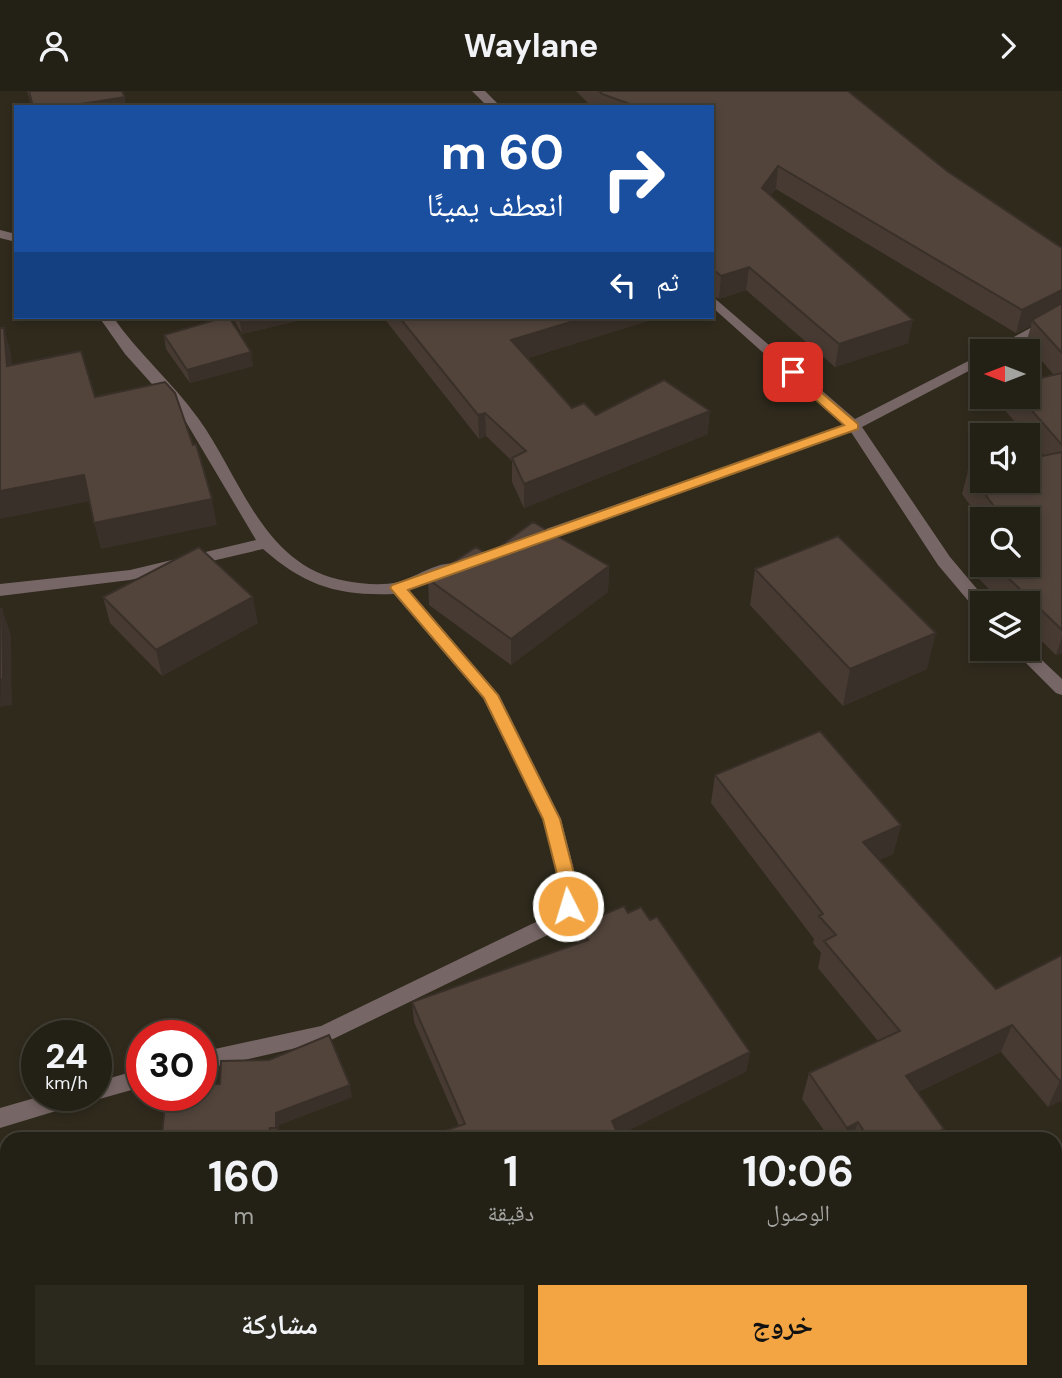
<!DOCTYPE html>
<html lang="ar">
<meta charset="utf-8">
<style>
body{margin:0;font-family:"DM Sans","Noto Naskh Arabic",sans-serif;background:#2b281e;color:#f1f3f6;direction:rtl;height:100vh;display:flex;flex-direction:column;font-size:26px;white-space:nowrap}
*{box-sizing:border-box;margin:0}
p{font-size:23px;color:#a3a3a0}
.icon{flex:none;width:38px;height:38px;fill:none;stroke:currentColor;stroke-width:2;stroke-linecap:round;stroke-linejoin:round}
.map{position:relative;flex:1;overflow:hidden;direction:ltr}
.drawer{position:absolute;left:0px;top:1041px;width:1062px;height:247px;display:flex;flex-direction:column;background:#232015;border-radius:21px 21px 0 0;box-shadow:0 4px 10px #0003,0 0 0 2px #403e34;direction:rtl}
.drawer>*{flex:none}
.hud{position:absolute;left:14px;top:14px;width:700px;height:214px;border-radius:0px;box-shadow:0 4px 10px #0003,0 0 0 2px #403e34;direction:rtl;background:#1a4fa0;color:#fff;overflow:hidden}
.needle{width:46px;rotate:270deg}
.tools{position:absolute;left:970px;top:248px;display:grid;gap:14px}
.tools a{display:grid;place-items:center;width:70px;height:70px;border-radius:0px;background:#232015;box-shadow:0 4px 10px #0003,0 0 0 2px #403e34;font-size:35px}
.speed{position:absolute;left:21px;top:929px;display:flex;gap:14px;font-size:35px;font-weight:700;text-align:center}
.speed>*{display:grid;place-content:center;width:91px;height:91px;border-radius:50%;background:#232015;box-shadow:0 4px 10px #0003,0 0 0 2px #403e34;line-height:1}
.speed small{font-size:18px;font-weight:400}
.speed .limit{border:10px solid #d22;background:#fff;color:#111}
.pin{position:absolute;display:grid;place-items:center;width:60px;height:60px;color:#fff;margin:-30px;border-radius:14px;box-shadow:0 4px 10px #0006}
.me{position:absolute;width:77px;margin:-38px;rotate:355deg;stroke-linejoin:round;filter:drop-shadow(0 0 5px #0008)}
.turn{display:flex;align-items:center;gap:24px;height:147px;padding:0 35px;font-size:32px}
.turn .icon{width:91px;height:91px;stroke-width:2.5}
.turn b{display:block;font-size:49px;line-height:60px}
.then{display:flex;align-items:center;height:66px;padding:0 35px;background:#0003;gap:14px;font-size:26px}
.eta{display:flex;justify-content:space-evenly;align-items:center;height:119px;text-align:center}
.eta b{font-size:42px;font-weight:700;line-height:49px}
.primary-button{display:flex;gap:14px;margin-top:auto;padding:14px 35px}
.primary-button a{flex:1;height:80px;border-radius:0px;background:#f2a542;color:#111;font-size:28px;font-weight:700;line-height:80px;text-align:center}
.primary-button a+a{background:#2b281e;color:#f1f3f6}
header{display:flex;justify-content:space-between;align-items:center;height:91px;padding:0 35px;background:#232015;font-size:32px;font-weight:700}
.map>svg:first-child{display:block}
</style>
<header><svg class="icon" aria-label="forward" viewBox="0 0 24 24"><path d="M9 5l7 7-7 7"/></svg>Waylane<svg class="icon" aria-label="person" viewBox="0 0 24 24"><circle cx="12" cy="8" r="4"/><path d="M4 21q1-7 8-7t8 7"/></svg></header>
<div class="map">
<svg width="1062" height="1287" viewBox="0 0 1062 1287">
<rect width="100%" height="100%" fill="#2f2a1c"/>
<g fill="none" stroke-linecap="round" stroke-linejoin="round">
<!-- street -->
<path fill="#766" fill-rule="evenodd" d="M 472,0 L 485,0 L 501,16 L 488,16 Z
M 0,139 L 16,143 L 16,151 L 0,147 Z
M 712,205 L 855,328 L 982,263 L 982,273 L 862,336 L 950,466 L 988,511 L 982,513 L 982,521 L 976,519 L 938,474 L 851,341 L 538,453 L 526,453 L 524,449 L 526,445 L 844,334 L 712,216 Z
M 1062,220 L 1062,229 L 1004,261 L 986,261 Z
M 99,226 L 113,226 C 138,262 172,291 198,327 C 241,386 263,476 346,490 C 362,493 383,495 398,491 C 416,486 441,468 459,473 L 461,477 L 459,481 L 409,499 L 499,604 L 561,728 L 574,779 L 578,815 L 558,839 L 331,949 L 201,979 L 201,961 L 321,935 L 544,827 L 558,813 L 556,779 L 543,728 L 483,607 L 394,503 C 338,505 305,495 263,458 L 130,489 L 0,505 L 0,493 L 130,479 L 256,449 L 186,331 L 125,263 Z
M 1027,555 L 1062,588 L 1062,604 L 1056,602 L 1012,558 L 1027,558 Z
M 142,978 L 142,996 L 96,1009 L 88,1006 L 86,1011 L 79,1013 L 0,1037 L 0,1017 L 45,1004 L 96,1004 L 96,991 Z
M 1062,1076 L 1062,1096 L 1055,1099 L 1055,1079 Z
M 620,1281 L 653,1281 L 650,1287 L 617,1287 Z"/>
</g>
<!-- wall -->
<path fill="#473a33" d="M 27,0 L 122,0 L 126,16 L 32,16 Z
M 576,0 L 848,0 L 947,80 L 1062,157 L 1062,562 L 1056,564 L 1027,536 L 1027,513 L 1004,513 L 979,488 L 982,474 L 1027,474 L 1027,429 L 982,429 L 982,431 L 962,403 L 968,380 L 1044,365 L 1003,317 L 1006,306 L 1027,306 L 1054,284 L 1026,252 L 1031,235 L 1016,242 L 776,98 L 770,105 L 908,252 L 835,276 L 746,199 L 719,208 L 712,203 L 712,16 L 592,16 Z
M 232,226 L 314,226 L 242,243 Z
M 383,226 L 661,226 L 528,267 L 572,317 L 596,324 L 708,343 L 524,417 L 512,391 L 512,370 L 486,345 L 479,348 Z
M 164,244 L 253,275 L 190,292 L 166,258 Z
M 488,464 L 609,475 L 608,501 L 511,574 L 429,514 L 428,488 Z
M 755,478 L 927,578 L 843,615 L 750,514 Z
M 103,506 L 258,532 L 162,585 L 110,532 Z
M 715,684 L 901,734 L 893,763 L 879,769 L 996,898 L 1062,864 L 1062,1009 L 1048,1016 L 1001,961 L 918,1001 L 940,1048 L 830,1048 L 802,1008 L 809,982 L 878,950 L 818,877 L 821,862 L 813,852 L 814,848 L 711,712 Z
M 628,822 L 750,961 L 746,981 L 459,1035 L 414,931 L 412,911 L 578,853 L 578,834 Z
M 352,1006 L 279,1034 L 279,1048 L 164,1048 L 162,1045 Z
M 1062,1152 L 1062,1166 L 1058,1160 Z
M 711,1281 L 920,1281 L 922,1287 L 711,1287 L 710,1284 Z"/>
<!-- shaded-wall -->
<path fill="#393029" d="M 125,6 L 126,16 L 63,16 Z
M 778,75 L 776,98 L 759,120 L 762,97 Z
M 749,176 L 746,199 L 719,208 L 721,185 Z
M 1062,199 L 1062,219 L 1032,229 L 1031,235 L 1016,242 L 1022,219 Z
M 239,226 L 314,226 L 242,243 Z
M 587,226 L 661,226 L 511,272 L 511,249 Z
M 913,229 L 908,252 L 835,276 L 839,253 Z
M 4,237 L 11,262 L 14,301 L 7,275 Z
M 251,261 L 253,275 L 190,292 L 187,279 Z
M 710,320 L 708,343 L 524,417 L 524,393 Z
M 485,322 L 486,345 L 479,348 L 478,324 Z
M 84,384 L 91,410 L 0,428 L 0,400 Z
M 212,408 L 217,434 L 101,458 L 94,432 Z
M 609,475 L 608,501 L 511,574 L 511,548 Z
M 253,506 L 258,532 L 162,585 L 156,559 Z
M 2,518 L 11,544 L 12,614 L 0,616 Z
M 936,542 L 927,578 L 843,615 L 850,578 Z
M 1062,546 L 1062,562 L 1056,564 Z
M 901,734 L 893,763 L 856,779 L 863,751 Z
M 1012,934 L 1001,961 L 898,1011 L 906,985 Z
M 750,961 L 746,981 L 612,1048 L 612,1030 Z
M 1062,989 L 1062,1009 L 1048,1016 L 1060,990 Z
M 350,994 L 352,1006 L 279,1034 L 279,1048 L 276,1037 L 276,1022 Z
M 858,1031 L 852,1048 L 843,1048 L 847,1037 Z
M 270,1037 L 272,1048 L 268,1048 Z
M 944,1038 L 940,1048 L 922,1048 Z"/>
<!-- building -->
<path fill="#52443b" stroke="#393029" stroke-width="2" d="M 29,0 L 122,0 L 125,6 L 63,16 L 33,16 Z
M 599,0 L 848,0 L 947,80 L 1062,157 L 1062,199 L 1022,219 L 778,75 L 762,97 L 913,229 L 839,253 L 749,176 L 721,185 L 714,179 L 712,185 L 712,16 L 638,16 L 602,3 Z
M 1062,212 L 1062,262 L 1032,229 Z
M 225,226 L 229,226 L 251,261 L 187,279 L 164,244 Z
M 399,226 L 587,226 L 511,249 L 572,317 L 584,312 L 596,324 L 664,289 L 710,320 L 524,393 L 512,367 L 526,360 L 485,322 L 478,324 Z
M 0,237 L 4,237 L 7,275 L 81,260 L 95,306 L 165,291 L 175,302 L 193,354 L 196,353 L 212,408 L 94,432 L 84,384 L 0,400 Z
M 1062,282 L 1062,354 L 1020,306 L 1027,306 L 1027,290 Z
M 1062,361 L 1062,539 L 995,474 L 1027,474 L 1027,429 L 1004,429 L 968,380 L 982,377 L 982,390 L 1027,390 L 1027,368 Z
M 533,431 L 609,475 L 511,548 L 428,488 L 476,456 L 488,464 Z
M 838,445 L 936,542 L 850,578 L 755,478 Z
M 199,456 L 253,506 L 156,559 L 103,506 Z
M 0,518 L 2,518 L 3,588 L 0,588 Z
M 820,640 L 901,734 L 863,751 L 996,898 L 1062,864 L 1062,989 L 1060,990 L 1012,934 L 906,985 L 944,1038 L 922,1048 L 869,1048 L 858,1031 L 847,1037 L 809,982 L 900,940 L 824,850 L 836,844 L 819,825 L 823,823 L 715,684 Z
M 624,815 L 628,822 L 641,816 L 650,829 L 657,826 L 750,961 L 612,1030 L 620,1048 L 420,1048 L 465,1033 L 412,911 L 588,849 L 578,834 Z
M 329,944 L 350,994 L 276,1022 L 276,1037 L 270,1037 L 268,1048 L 219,1048 L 220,1040 L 162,1045 L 166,1004 L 201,1004 L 201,994 L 220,993 L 221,970 L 269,969 Z
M 49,1281 L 279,1281 L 281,1287 L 49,1287 Z
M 721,1281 L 920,1281 L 922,1287 L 724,1287 Z"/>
<!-- route -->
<path fill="#f2a542" stroke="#9d6b2b" stroke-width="2" d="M 793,277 L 858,333 L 858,338 L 408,499 L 498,604 L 560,728 L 573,779 L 577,815 L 574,820 L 562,820 L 556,779 L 543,728 L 484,607 L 390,497 L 392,494 L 844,334 L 788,284 L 787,281 Z"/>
</svg>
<div class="tools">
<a><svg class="needle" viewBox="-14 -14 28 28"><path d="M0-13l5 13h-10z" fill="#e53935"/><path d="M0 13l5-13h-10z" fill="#a3a3a0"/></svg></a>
<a><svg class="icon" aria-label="sound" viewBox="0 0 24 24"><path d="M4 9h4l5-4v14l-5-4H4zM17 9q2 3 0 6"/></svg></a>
<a><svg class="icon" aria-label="search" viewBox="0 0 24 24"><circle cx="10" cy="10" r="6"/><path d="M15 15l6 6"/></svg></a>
<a><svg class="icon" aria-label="layers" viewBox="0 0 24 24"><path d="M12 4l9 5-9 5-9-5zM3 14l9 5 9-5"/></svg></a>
</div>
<div class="speed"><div>24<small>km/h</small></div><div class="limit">30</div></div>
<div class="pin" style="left:793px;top:281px;background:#d93025"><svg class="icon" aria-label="arrive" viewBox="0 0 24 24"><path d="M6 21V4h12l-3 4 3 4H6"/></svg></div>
<svg class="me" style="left:568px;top:815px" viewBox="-20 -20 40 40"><circle r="17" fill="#f2a542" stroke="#fff" stroke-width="3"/><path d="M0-11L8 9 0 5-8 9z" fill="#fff"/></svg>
<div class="hud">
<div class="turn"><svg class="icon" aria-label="right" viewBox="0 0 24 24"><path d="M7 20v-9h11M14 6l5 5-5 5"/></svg><div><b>60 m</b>انعطف يمينًا</div></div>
<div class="then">ثم<svg class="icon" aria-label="left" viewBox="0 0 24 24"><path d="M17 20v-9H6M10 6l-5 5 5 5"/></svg></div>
</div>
<section class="drawer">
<div class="eta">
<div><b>10:06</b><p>الوصول</p></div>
<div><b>1</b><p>دقيقة</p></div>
<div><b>160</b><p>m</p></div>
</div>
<div class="primary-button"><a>خروج</a><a>مشاركة</a></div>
</section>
</div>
